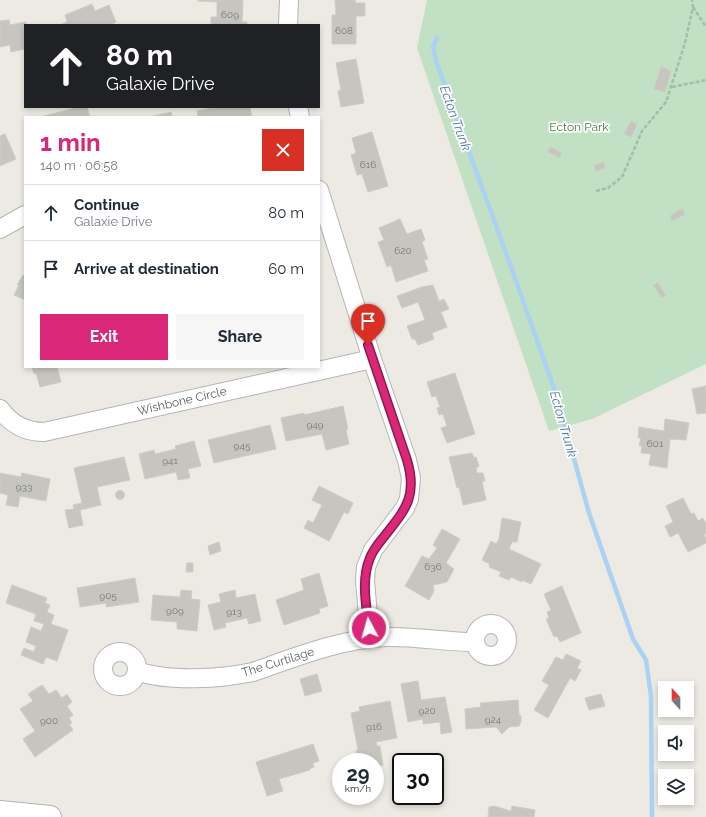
<!DOCTYPE html>
<meta charset="utf-8">
<style>
body{margin:0;font-family:Raleway,sans-serif;background:#f6f6f7;color:#1f2937;height:100vh;display:flex;flex-direction:column;font-size:15px;white-space:nowrap}
*{box-sizing:border-box;margin:0}
p{font-size:13px;color:#747a83}
.icon{flex:none;width:22px;height:22px;fill:none;stroke:currentColor;stroke-width:2;stroke-linecap:round;stroke-linejoin:round}
.map{position:relative;flex:1;overflow:hidden}
.sheet{position:absolute;left:24px;top:116px;width:296px;height:252px;display:flex;flex-direction:column;background:#fff;border-radius:0px;box-shadow:0 2px 6px #0003}
.sheet>*{flex:none}
.hud{position:absolute;left:24px;top:24px;width:296px;height:84px;border-radius:0px;box-shadow:0 2px 6px #0003;background:#202124;color:#fff;overflow:hidden}
.needle{width:26px;rotate:339deg}
.controls{position:absolute;left:658px;top:681px;display:grid;gap:8px}
.controls a{display:grid;place-items:center;width:36px;height:36px;border-radius:0px;background:#fff;box-shadow:0 2px 6px #0003;font-size:20px}
.speed{position:absolute;left:332px;top:753px;display:flex;gap:8px;font-size:20px;font-weight:700;text-align:center}
.speed>*{display:grid;place-content:center;width:52px;height:52px;border-radius:50%;background:#fff;box-shadow:0 2px 6px #0003;line-height:1}
.speed small{font-size:10px;font-weight:400}
.speed .limit{border:2px solid #111;border-radius:6px;background:#fff;color:#111}
.pin{position:absolute;display:grid;place-items:center;width:34px;height:34px;color:#fff;margin:-41px -17px;border-radius:50% 50% 50% 0;rotate:-45deg;box-shadow:0 0 4px #0007}
.pin .icon{rotate:45deg}
.me{position:absolute;width:44px;margin:-22px;rotate:354deg;stroke-linejoin:round;filter:drop-shadow(0 0 3px #0008)}
.turn{display:flex;align-items:center;gap:14px;height:84px;padding:0 16px;font-size:18px}
.turn .icon{width:52px;height:52px;stroke-width:2.5}
.turn b{display:block;font-size:28px;line-height:34px}
.round{display:grid;place-items:center;flex:none;width:42px;height:42px;border-radius:0px;background:#f6f6f7}
.overview{display:flex;align-items:center;justify-content:space-between;height:68px;padding:0 16px}
h1{font-size:24px;font-weight:700;line-height:30px;color:#db2777}
.action{display:flex;gap:8px;margin-top:auto;padding:8px 16px}
.action a{flex:1;height:46px;border-radius:0px;background:#db2777;color:#fff;font-size:16px;font-weight:700;line-height:46px;text-align:center}
.action a+a{background:#f6f6f7;color:#1f2937}
ul{padding:0;list-style:none}
li{display:flex;align-items:center;gap:12px;height:56px;padding:0 16px;border-top:1px solid #e0e1e3}
li div{flex:1}
li b{display:block;font-size:15px}
li em{font-style:normal}
.map>svg:first-child{display:block}
</style>
<div class="map">
<svg width="706" height="817" viewBox="0 0 706 817">
<rect width="100%" height="100%" fill="#eceae3"/>
<!-- green -->
<path fill="#c2e0c3" d="M 427,0 L 706,0 L 706,364 L 592,419 L 549,431 L 417,48 Z"/>
<g fill="none" stroke-linecap="round" stroke-linejoin="round">
<!-- stream -->
<path stroke="#abd2f3" stroke-width="4.5" d="M 437,38 L 433,47 L 437,64 L 510,264 L 557,397 L 589,513 L 633,639 L 646,660 L 651,696 L 652,817"/>
</g>
<!-- building -->
<path fill="#c7c5bf" stroke="#cfccc2" d="M 198,0 L 243,0 L 242,22 L 247,22 L 247,25 L 211,25 L 211,17 L 217,17 L 217,2 L 198,1 Z
M 335,0 L 355,0 L 356,3 L 365,3 L 365,16 L 356,16 L 356,44 L 332,44 L 332,15 L 336,15 Z
M 92,4 L 95,11 L 109,5 L 116,22 L 109,25 L 60,25 L 67,22 L 65,15 Z
M 9,20 L 10,25 L 26,22 L 25,49 L 11,52 L 10,45 L 0,47 L 0,21 Z
M 356,59 L 364,103 L 341,107 L 338,91 L 341,90 L 336,63 Z
M 661,67 L 671,71 L 665,92 L 654,89 Z
M 79,107 L 87,107 L 90,117 L 44,117 L 44,116 Z
M 216,107 L 250,107 L 252,117 L 198,117 L 197,111 Z
M 171,112 L 172,117 L 149,117 Z
M 631,121 L 637,124 L 631,137 L 624,134 Z
M 372,132 L 388,186 L 368,192 L 362,174 L 357,175 L 351,155 L 356,153 L 352,138 Z
M 5,134 L 16,159 L 0,166 L 0,136 Z
M 550,147 L 562,153 L 559,158 L 548,152 Z
M 603,162 L 605,168 L 596,171 L 594,166 Z
M 682,209 L 685,214 L 672,221 L 670,216 Z
M 400,219 L 407,234 L 421,229 L 425,240 L 422,242 L 428,259 L 424,260 L 428,271 L 396,282 L 391,265 L 387,267 L 378,242 L 384,240 L 379,228 Z
M 25,274 L 25,300 L 14,295 L 19,285 L 17,285 L 23,275 L 24,276 Z
M 658,283 L 666,296 L 662,298 L 653,285 Z
M 433,285 L 439,301 L 444,299 L 449,309 L 441,312 L 447,327 L 432,333 L 434,339 L 418,345 L 415,339 L 412,339 L 407,326 L 425,320 L 418,302 L 402,308 L 397,296 L 422,287 Z
M 32,367 L 57,367 L 61,382 L 40,387 L 36,373 L 34,374 Z
M 455,373 L 475,434 L 447,443 L 441,428 L 447,426 L 443,414 L 439,415 L 437,408 L 440,407 L 436,396 L 432,397 L 427,382 Z
M 706,386 L 706,413 L 697,414 L 692,389 Z
M 343,406 L 348,429 L 346,430 L 349,444 L 326,450 L 322,434 L 286,441 L 281,418 L 304,413 L 304,415 Z
M 665,419 L 689,423 L 686,440 L 670,439 L 667,468 L 649,465 L 651,454 L 641,453 L 642,446 L 639,446 L 641,438 L 638,438 L 639,427 L 664,431 Z
M 270,425 L 276,449 L 214,463 L 208,440 Z
M 194,441 L 201,466 L 188,469 L 190,478 L 178,480 L 176,472 L 145,479 L 139,454 L 154,450 L 155,454 L 176,449 L 175,446 Z
M 472,453 L 474,458 L 476,457 L 479,466 L 476,468 L 477,473 L 483,473 L 485,481 L 482,482 L 486,500 L 463,505 L 459,487 L 457,488 L 449,457 Z
M 124,457 L 130,480 L 97,487 L 101,505 L 80,510 L 83,525 L 69,528 L 65,510 L 74,509 L 73,505 L 82,503 L 74,468 Z
M 0,473 L 21,477 L 22,473 L 50,479 L 46,501 L 20,496 L 18,507 L 6,505 L 8,495 L 0,493 Z
M 319,486 L 353,503 L 348,514 L 344,512 L 329,541 L 304,528 L 308,520 L 313,523 L 322,505 L 312,500 Z
M115.5 495a4.5 4.5 0 1 1 9 0a4.5 4.5 0 1 1-9 0Z
M 683,498 L 691,514 L 694,513 L 698,521 L 703,518 L 706,524 L 706,533 L 704,534 L 706,539 L 706,543 L 688,552 L 678,533 L 670,537 L 665,526 L 673,522 L 666,506 Z
M 502,518 L 521,522 L 517,542 L 512,542 L 509,549 L 541,564 L 531,584 L 522,580 L 522,582 L 511,577 L 509,580 L 499,576 L 501,572 L 489,567 L 490,564 L 482,560 L 491,541 L 496,544 L 499,539 Z
M 442,529 L 460,539 L 446,563 L 454,569 L 447,582 L 433,585 L 434,591 L 429,600 L 405,586 L 422,556 L 429,559 L 437,548 L 433,545 Z
M 219,542 L 221,551 L 210,555 L 208,546 Z
M 187,563 L 193,563 L 193,572 L 186,572 Z
M 319,573 L 328,606 L 319,609 L 320,613 L 284,625 L 276,600 L 304,590 L 301,579 Z
M 135,578 L 139,602 L 106,607 L 106,603 L 80,607 L 77,588 Z
M 12,585 L 47,598 L 45,603 L 50,605 L 47,612 L 54,615 L 51,624 L 68,630 L 57,661 L 46,657 L 43,664 L 21,655 L 24,648 L 34,652 L 36,646 L 26,642 L 31,627 L 41,631 L 44,624 L 34,621 L 36,614 L 6,603 Z
M 562,586 L 581,633 L 560,642 L 557,636 L 554,637 L 546,619 L 549,618 L 547,612 L 551,610 L 544,594 Z
M 181,590 L 192,591 L 191,599 L 200,600 L 197,631 L 177,629 L 177,622 L 151,620 L 153,595 L 180,597 Z
M 235,590 L 236,598 L 255,594 L 261,621 L 249,624 L 247,618 L 225,623 L 226,627 L 214,630 L 208,605 L 221,602 L 219,594 Z
M 566,654 L 581,661 L 577,668 L 581,670 L 575,681 L 570,678 L 548,718 L 534,710 L 549,685 L 542,681 L 556,657 L 563,660 Z
M 317,674 L 322,691 L 305,696 L 300,679 Z
M 418,681 L 421,700 L 445,697 L 452,732 L 441,734 L 440,722 L 423,724 L 423,719 L 408,722 L 401,684 Z
M 42,685 L 49,694 L 56,690 L 62,698 L 67,694 L 72,702 L 67,706 L 73,715 L 69,718 L 72,723 L 69,724 L 73,730 L 35,757 L 23,739 L 35,731 L 20,709 L 33,701 L 28,694 Z
M 601,694 L 605,706 L 589,710 L 585,698 Z
M 518,700 L 519,715 L 521,716 L 521,721 L 519,726 L 509,727 L 502,734 L 496,727 L 466,729 L 465,709 L 481,707 L 480,703 Z
M 390,701 L 397,738 L 376,742 L 377,746 L 380,746 L 383,765 L 375,767 L 375,762 L 358,762 L 356,750 L 358,750 L 351,713 L 360,711 L 359,707 Z
M 313,744 L 319,761 L 313,763 L 314,767 L 309,769 L 310,770 L 279,779 L 283,791 L 267,796 L 256,762 Z
M 494,806 L 511,811 L 512,806 L 535,810 L 534,817 L 488,817 L 489,807 Z"/>
<g fill="none" stroke-linecap="round" stroke-linejoin="round">
<defs>
<path id="minor" d="M 288,25 L 289,0
M 298,107 L 300,117
M 319,190 L 372,359 L 407,460 L 411,478 L 409,499 L 405,508 L 373,550 L 366,567 L 365,581 L 370,638
M 0,229 L 25,215
M 0,409 C 11,424 25,432 44,432 L 372,359
M475 640a16 16 0 1 1 32 0a16 16 0 1 1-32 0Z
M103 669a17 17 0 1 1 34 0a17 17 0 1 1-34 0Z
M 137,671 C 168,682 220,679 253,672 C 296,657 340,639 386,637 C 415,636 445,642 475,642"/>
<path id="secondary" d="M 0,812 L 50,817"/>
</defs>
<!-- minor casing -->
<use href="#minor" stroke="#b3b5b8" stroke-width="20"/>
<!-- secondary casing -->
<use href="#secondary" stroke="#b2b5b8" stroke-width="24"/>
<!-- path -->
<path stroke="#9cc0a8" stroke-width="2.5" stroke-dasharray="4 2" stroke-linecap="butt" d="M 693,7 L 706,27
M 672,87 L 706,80
M 596,191 L 608,188 L 622,177 L 642,131 L 666,102 L 685,43 L 693,7 L 692,0"/>
<!-- minor -->
<use href="#minor" stroke="#fff" stroke-width="18"/>
<!-- secondary -->
<use href="#secondary" stroke="#fff" stroke-width="22"/>
</g>
<g fill="none" stroke-linecap="round" stroke-linejoin="round">
<defs>
<path id="route" d="M 368,345 L 407,460 C 418,497 405,510 383,538 C 378,544 373,550 370,558 C 361,579 366,605 369,628"/>
</defs>
<!-- route casing -->
<use href="#route" stroke="#8e194d" stroke-width="10"/>
<!-- route -->
<use href="#route" stroke="#db2777" stroke-width="7"/>
</g>
<g text-anchor="middle" stroke-width="3.5" stroke-linejoin="round" paint-order="stroke">
<!-- number labels -->
<g font-size="10" fill="#767878">
<text x="230" y="18">609</text>
<text x="344" y="34">608</text>
<text x="368" y="168">616</text>
<text x="403" y="254">620</text>
<text x="315" y="428">949</text>
<text x="655" y="447">601</text>
<text x="242" y="449">945</text>
<text x="170" y="464">941</text>
<text x="24" y="490">933</text>
<text x="433" y="570">636</text>
<text x="108" y="599">905</text>
<text x="175" y="614">909</text>
<text x="234" y="615">913</text>
<text x="427" y="714">920</text>
<text x="493" y="723">924</text>
<text x="49" y="724">900</text>
<text x="374" y="730">916</text>
</g>
<!-- park labels -->
<g font-size="12" fill="#3f7c44" stroke="#fff">
<text x="579" y="131">Ecton Park</text>
</g>
<!-- street labels -->
<g font-size="12" fill="#5b5e61" stroke="#fff">
<text transform="translate(182 401) rotate(-13)" y="4">Wishbone Circle</text>
<text transform="translate(278 662) rotate(-17)" y="4">The Curtilage</text>
</g>
<!-- water labels -->
<g font-size="13" font-style="italic" fill="#4f79ab" stroke="#fff">
<text transform="translate(456 118) rotate(70)" y="5">Ecton Trunk</text>
<text transform="translate(564 424) rotate(74)" y="5">Ecton Trunk</text>
</g>
</g>
</svg>
<div class="controls">
<a><svg class="needle" viewBox="-14 -14 28 28"><path d="M0-13l5 13h-10z" fill="#e53935"/><path d="M0 13l5-13h-10z" fill="#747a83"/></svg></a>
<a><svg class="icon" aria-label="sound" viewBox="0 0 24 24"><path d="M4 9h4l5-4v14l-5-4H4zM17 9q2 3 0 6"/></svg></a>
<a><svg class="icon" aria-label="layers" viewBox="0 0 24 24"><path d="M12 4l9 5-9 5-9-5zM3 14l9 5 9-5"/></svg></a>
</div>
<div class="speed"><div>29<small>km/h</small></div><div class="limit">30</div></div>
<div class="pin" style="left:368px;top:345px;background:#d93025"><svg class="icon" aria-label="arrive" viewBox="0 0 24 24"><path d="M6 21V4h12l-3 4 3 4H6"/></svg></div>
<svg class="me" style="left:369px;top:628px" viewBox="-20 -20 40 40"><circle r="17" fill="#db2777" stroke="#fff" stroke-width="3"/><path d="M0-11L8 9 0 5-8 9z" fill="#fff"/></svg>
<div class="hud">
<div class="turn"><svg class="icon" aria-label="ahead" viewBox="0 0 24 24"><path d="M12 20V5M6 11l6-6 6 6"/></svg><div><b>80 m</b>Galaxie Drive</div></div>
</div>
<section class="sheet">
<div class="overview"><div><h1>1 min</h1><p>140 m · 06:58</p></div><a class="round" style="background:#d93025;color:#fff"><svg class="icon" aria-label="close" viewBox="0 0 24 24"><path d="M6 6l12 12M18 6L6 18"/></svg></a></div>
<ul>
<li><svg class="icon" aria-label="ahead" viewBox="0 0 24 24"><path d="M12 20V5M6 11l6-6 6 6"/></svg><div><b>Continue</b><p>Galaxie Drive</p></div><em>80 m</em></li>
<li><svg class="icon" aria-label="arrive" viewBox="0 0 24 24"><path d="M6 21V4h12l-3 4 3 4H6"/></svg><div><b>Arrive at destination</b></div><em>60 m</em></li>
</ul>
<div class="action"><a>Exit</a><a>Share</a></div>
</section>
</div>
